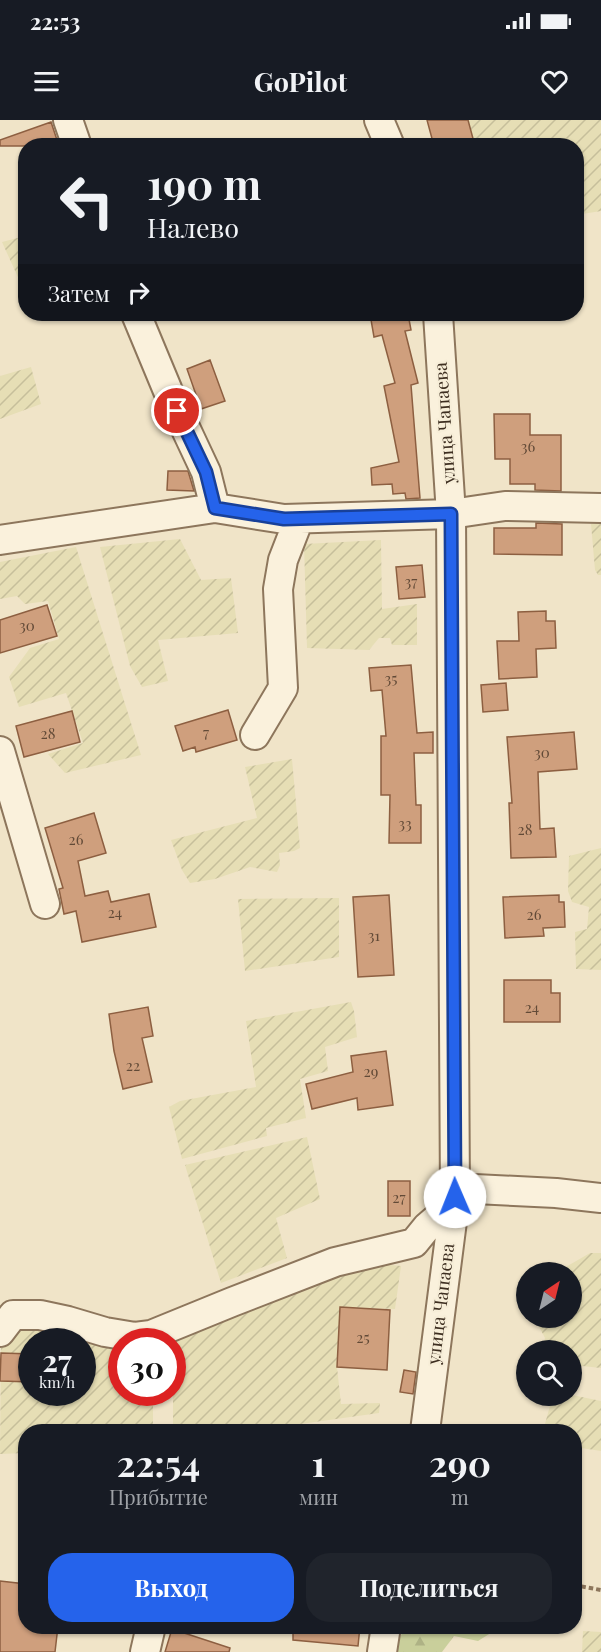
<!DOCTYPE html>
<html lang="ru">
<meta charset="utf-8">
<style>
body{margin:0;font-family:"Playfair Display",serif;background:#20242c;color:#f1f3f6;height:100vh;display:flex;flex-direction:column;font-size:22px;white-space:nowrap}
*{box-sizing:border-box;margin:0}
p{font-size:20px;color:#9ea1a6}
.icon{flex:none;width:33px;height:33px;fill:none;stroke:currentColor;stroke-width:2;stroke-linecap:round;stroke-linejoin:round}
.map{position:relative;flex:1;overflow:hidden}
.drawer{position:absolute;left:18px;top:1304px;width:564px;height:210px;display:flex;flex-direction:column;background:#171b24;border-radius:24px;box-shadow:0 2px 4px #0004}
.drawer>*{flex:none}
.hud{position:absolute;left:18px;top:18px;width:566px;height:183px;border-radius:24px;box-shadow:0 2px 4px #0004;background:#171b24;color:#f1f3f6;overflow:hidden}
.needle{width:39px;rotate:35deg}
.controls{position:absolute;left:516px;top:1142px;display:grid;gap:12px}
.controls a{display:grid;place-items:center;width:66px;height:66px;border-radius:50%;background:#171b24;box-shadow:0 2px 4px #0004;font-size:30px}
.speed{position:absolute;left:18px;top:1208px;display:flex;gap:12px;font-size:30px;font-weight:700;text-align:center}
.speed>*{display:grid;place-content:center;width:78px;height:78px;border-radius:50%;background:#171b24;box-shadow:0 2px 4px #0004;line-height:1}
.speed small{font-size:15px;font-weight:400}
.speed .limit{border:9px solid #d22;background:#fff;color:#111}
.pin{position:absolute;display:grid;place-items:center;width:51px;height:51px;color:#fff;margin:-26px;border:3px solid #fff;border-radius:50%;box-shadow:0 2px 6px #0007}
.me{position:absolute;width:66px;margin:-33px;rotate:359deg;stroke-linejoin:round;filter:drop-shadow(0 0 4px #0008)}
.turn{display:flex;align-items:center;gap:21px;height:126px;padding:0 30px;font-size:27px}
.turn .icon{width:78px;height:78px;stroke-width:2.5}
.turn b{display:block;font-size:42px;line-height:51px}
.then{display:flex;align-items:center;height:57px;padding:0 30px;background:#0003;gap:12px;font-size:22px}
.eta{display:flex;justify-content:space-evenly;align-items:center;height:102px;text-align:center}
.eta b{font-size:36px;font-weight:700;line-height:42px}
.primary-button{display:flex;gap:12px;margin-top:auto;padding:12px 30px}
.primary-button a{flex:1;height:69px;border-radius:24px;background:#2563eb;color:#fff;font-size:24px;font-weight:700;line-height:69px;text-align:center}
.primary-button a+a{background:#20242c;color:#f1f3f6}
.status{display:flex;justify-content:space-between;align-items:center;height:42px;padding:0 30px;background:#171b24;direction:ltr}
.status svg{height:16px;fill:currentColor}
header{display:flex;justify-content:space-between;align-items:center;height:78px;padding:0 30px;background:#171b24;font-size:27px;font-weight:700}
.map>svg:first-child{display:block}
</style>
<div class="status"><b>22:53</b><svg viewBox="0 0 49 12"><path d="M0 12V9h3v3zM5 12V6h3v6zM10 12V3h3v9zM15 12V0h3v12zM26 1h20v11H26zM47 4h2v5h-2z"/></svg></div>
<header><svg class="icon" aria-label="menu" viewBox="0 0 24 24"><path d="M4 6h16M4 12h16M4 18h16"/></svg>GoPilot<svg class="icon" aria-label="heart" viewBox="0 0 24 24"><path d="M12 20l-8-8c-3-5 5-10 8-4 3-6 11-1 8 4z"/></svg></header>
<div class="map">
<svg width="601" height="1532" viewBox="0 0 601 1532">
<defs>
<pattern id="farmland-furrows" width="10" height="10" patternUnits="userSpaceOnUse" patternTransform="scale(1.5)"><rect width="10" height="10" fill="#e6deb5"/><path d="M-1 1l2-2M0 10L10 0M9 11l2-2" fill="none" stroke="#c6bf9b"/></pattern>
<pattern id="forest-firs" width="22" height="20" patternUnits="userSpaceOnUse" patternTransform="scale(1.5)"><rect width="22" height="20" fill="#c9cf9b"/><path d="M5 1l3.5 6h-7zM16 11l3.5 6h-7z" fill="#aeb285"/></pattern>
</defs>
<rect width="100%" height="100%" fill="#f0e4c8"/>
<!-- farmland -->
<path fill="url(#farmland-furrows)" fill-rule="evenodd" d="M 468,0 L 601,0 L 601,91 L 576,95 L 576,26 L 482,25 L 481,18 L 474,21 Z
M 25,116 L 25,163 L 21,164 L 2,122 Z
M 31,247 L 41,284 L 0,299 L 0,256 Z
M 591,404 L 601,404 L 601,455 L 598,455 L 595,450 Z
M 180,419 L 201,460 L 231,458 L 238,513 L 158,520 L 168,561 L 142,567 L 130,546 L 100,427 Z
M 381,420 L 382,489 L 417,484 L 417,525 L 392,525 L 390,518 L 379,518 L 369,530 L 307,528 L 304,424 Z
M 76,427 L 141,635 L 65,653 L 48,634 L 83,623 L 66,573 L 19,587 L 9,557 L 30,528 L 59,519 L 48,481 L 25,484 L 17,476 L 0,479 L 0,442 Z
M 292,639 L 300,728 L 294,731 L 279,733 L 280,745 L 277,752 L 250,747 L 215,759 L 190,763 L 182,750 L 171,720 L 257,698 L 245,647 Z
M 601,728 L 601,850 L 576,849 L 575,812 L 587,809 L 589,787 L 572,782 L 568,771 L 569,736 Z
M 339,778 L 339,837 L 245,851 L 238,779 Z
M 351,882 L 354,891 L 357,917 L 325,927 L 328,951 L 300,959 L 306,998 L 266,1008 L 267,1016 L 182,1039 L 169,987 L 180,981 L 256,967 L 246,901 Z
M 307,1017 L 320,1079 L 276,1098 L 287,1138 L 221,1163 L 185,1045 Z
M 590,1133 L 601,1133 L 601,1248 L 572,1245 L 572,1230 L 542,1230 L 545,1218 L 535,1199 L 536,1197 L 572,1197 L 572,1152 L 557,1152 Z
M 372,1143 L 401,1146 L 395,1189 L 340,1187 L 337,1247 L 341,1284 L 380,1283 L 379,1293 L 250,1311 L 173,1311 L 173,1220 Z
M 24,1200 L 121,1228 L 122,1272 L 153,1272 L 153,1311 L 26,1311 L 25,1333 L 0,1334 L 1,1224 ZM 32,1221 L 82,1221 L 82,1272 L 32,1272 Z
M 553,1275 L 572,1275 L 601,1281 L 601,1331 L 575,1327 L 574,1311 L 543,1311 Z
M 583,1511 L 601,1512 L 601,1532 L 582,1532 Z"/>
<!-- forest -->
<path fill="url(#forest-firs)" d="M 406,1506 L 502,1506 L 478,1521 L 454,1516 L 442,1532 L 394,1532 L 395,1526 Z"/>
<!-- building -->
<path fill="#cf9f7d" stroke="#8d5f41" stroke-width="1.5" d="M 427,0 L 468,0 L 475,26 L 434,26 Z
M 51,2 L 59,26 L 0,26 L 0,20 Z
M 370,194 L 408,194 L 411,210 L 405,211 L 418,263 L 411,265 L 420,378 L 406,379 L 405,373 L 393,374 L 392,364 L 372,365 L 371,348 L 399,342 L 384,266 L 395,263 L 382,215 L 374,217 Z
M 210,240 L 225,281 L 201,289 L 187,249 Z
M 494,294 L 530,294 L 530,315 L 561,315 L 561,371 L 535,370 L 535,364 L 510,364 L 510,339 L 495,339 Z
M 168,351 L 188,351 L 194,371 L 167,370 Z
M 536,403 L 562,404 L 562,435 L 494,434 L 494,408 L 536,408 Z
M 422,445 L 425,477 L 399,479 L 396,447 Z
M 47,485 L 57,516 L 0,533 L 0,500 Z
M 546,491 L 546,501 L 555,501 L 556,528 L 536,529 L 537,557 L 499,559 L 497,521 L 519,521 L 518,492 Z
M 411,545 L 417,613 L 433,612 L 433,633 L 414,633 L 416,685 L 421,685 L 421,723 L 389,723 L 390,675 L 381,675 L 381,616 L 386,616 L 382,570 L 371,571 L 369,548 Z
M 506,563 L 508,590 L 483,592 L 481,565 Z
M 228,590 L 237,620 L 196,632 L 195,627 L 183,631 L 175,606 Z
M 72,591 L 80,622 L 24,637 L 16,606 Z
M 574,612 L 577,649 L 538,652 L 540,709 L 554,708 L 556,737 L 511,738 L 509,683 L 512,683 L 507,617 Z
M 94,693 L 106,733 L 78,741 L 85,776 L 108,771 L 111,782 L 149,774 L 156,807 L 82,822 L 76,791 L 64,794 L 59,769 L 63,768 L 45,708 Z
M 389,775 L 394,855 L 358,857 L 353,777 Z
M 559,775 L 559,782 L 564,782 L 565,807 L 543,808 L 544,816 L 505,818 L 503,777 Z
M 504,860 L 551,860 L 551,873 L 560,873 L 560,902 L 504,902 Z
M 148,887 L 153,916 L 142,918 L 152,962 L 123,969 L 114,931 L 109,894 Z
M 386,931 L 393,985 L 358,990 L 357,978 L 312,989 L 306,964 L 353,952 L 351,936 Z
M 388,1061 L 410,1061 L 410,1096 L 388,1096 Z
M 340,1187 L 390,1190 L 387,1250 L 337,1247 Z
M 1,1233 L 32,1234 L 32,1262 L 0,1261 Z
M 404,1250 L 416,1252 L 413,1274 L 400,1272 Z
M 0,1461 L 26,1464 L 26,1506 L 58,1506 L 55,1532 L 0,1532 Z
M 293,1506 L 360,1506 L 358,1526 L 293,1520 Z
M 172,1509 L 230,1528 L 229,1532 L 165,1532 Z"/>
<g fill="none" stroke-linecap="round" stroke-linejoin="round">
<defs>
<path id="minor" d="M 68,0 L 77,26
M 379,0 L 390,26
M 136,194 L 168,271 L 206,352 L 215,388
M 0,420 L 215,388 L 284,399 L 451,394 L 505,386 L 601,388
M 255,615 L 283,568 L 278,469 L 283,440 L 299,399
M 0,631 L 45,784
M 0,1212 L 13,1195 L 40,1195 L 68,1201 L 105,1212 L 135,1217 L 151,1215 L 232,1182 L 335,1142 L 414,1123 L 427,1107 L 442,1094 L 455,1068 L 556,1073 L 601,1078
M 425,1311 L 455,1078 L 451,394 L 438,194
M 145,1532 L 151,1506
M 382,1532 L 386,1506"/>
</defs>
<!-- minor casing -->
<use href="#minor" stroke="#8d765c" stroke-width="32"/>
<!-- path -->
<path stroke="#8d765c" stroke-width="4" stroke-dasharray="4.5 3" stroke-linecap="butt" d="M 574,1465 L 601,1470"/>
<!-- minor -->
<use href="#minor" stroke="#faf1dc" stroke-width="28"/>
</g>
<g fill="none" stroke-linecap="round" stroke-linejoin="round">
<defs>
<path id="route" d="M 177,291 L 206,352 L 215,388 L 284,399 L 451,394 L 455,1077"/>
</defs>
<!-- route casing -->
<use href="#route" stroke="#184099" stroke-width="15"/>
<!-- route -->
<use href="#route" stroke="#2563eb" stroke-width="10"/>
</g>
<g text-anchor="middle" stroke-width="4.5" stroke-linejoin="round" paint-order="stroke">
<!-- number labels -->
<g font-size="15" fill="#624a37">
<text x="528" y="332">36</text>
<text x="411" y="467">37</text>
<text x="27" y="511">30</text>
<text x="391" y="564">35</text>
<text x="206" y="618">7</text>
<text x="48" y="619">28</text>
<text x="542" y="638">30</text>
<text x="405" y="709">33</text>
<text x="525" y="715">28</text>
<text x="76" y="725">26</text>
<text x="115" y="798">24</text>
<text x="534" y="800">26</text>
<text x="374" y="821">31</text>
<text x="532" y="893">24</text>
<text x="133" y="951">22</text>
<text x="371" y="957">29</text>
<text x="399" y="1083">27</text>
<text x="363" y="1223">25</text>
</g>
<!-- street labels -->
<g font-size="18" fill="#3d2e20" stroke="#f7eed8">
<text transform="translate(445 303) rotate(-94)" y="6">улица Чапаева</text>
<text transform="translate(441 1184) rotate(-83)" y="6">улица Чапаева</text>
</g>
</g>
</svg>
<div class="controls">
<a><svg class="needle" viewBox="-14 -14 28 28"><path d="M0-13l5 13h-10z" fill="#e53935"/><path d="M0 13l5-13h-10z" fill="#9ea1a6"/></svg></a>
<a><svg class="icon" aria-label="search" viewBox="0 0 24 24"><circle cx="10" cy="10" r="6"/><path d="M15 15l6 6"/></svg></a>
</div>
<div class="speed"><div>27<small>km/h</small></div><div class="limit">30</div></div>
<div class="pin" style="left:177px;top:291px;background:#d93025"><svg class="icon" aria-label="arrive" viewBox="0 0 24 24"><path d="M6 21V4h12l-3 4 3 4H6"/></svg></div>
<svg class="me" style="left:455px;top:1077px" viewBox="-20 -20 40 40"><circle r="19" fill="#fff"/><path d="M0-13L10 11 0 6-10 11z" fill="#2563eb"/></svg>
<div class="hud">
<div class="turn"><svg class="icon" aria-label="left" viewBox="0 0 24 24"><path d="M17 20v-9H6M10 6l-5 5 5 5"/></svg><div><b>190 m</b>Налево</div></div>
<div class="then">Затем<svg class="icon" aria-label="right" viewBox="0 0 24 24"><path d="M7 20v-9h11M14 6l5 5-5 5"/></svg></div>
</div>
<section class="drawer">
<div class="eta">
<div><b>22:54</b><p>Прибытие</p></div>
<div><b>1</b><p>мин</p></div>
<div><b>290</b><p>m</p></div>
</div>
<div class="primary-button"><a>Выход</a><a>Поделиться</a></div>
</section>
</div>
